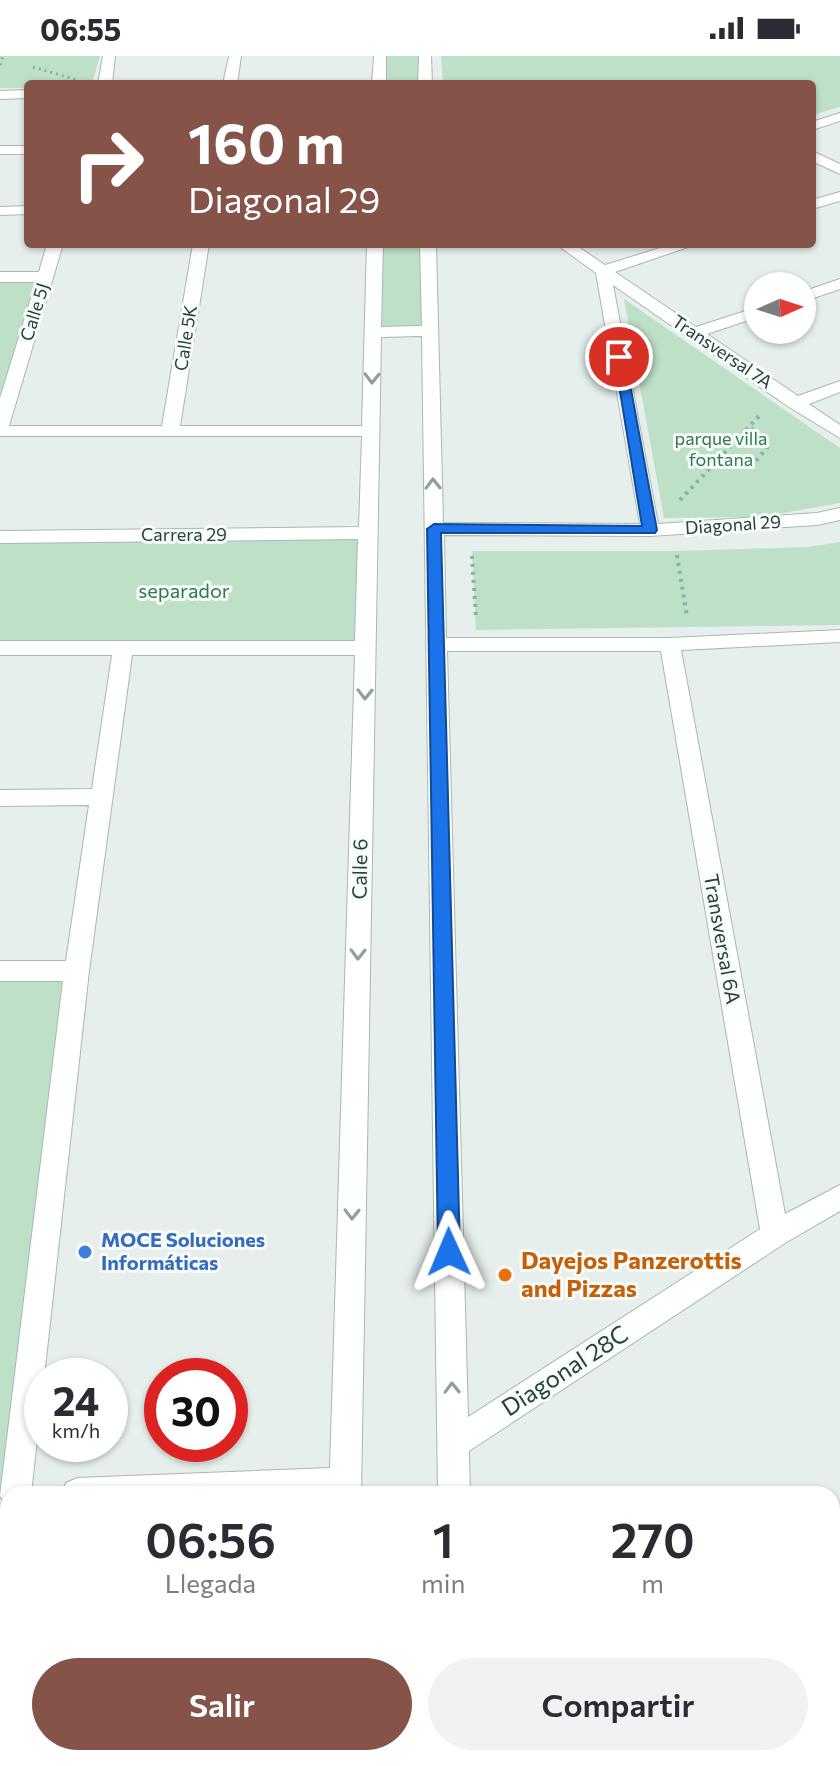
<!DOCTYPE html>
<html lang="es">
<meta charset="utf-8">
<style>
body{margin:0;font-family:Commissioner,sans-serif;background:#f2f2f3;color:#2b2b33;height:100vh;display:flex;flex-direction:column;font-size:30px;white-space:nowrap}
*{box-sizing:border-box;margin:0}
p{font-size:26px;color:#7c7c81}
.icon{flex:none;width:44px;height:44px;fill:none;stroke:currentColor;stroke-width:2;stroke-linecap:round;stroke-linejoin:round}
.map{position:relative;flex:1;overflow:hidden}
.details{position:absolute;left:0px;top:1430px;width:840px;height:280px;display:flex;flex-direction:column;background:#fff;border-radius:24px 24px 0 0;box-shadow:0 2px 6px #0004}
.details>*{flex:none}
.banner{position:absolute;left:24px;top:24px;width:792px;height:168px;border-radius:8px;box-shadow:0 2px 6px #0004;background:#855347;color:#fff;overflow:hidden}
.needle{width:52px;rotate:87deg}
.controls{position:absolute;left:744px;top:216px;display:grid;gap:16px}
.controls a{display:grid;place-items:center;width:72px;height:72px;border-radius:50%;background:#fff;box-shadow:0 2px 6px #0004;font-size:40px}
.speed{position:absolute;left:24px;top:1302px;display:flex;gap:16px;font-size:40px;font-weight:700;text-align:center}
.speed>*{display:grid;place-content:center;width:104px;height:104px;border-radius:50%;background:#fff;box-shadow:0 2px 6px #0004;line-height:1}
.speed small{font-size:20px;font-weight:400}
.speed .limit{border:12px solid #d22;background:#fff;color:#111}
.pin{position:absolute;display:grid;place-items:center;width:68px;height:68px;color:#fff;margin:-34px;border:4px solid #fff;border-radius:50%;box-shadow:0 2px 8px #0007}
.me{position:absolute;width:88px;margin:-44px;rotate:359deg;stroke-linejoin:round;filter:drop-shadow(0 0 6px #0008)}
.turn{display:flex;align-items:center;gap:28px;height:168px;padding:0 32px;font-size:36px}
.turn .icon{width:104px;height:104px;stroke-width:2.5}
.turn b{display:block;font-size:56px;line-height:68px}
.eta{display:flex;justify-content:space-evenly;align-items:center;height:136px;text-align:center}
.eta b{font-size:48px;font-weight:600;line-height:56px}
.action{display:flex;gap:16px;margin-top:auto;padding:16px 32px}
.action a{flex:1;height:92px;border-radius:48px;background:#855347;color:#fff;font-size:32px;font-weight:600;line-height:92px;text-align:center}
.action a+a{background:#f2f2f3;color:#2b2b33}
.status{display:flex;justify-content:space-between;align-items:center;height:56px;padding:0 40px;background:#fff;direction:ltr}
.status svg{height:22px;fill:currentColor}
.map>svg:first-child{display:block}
</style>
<div class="status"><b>06:55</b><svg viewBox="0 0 49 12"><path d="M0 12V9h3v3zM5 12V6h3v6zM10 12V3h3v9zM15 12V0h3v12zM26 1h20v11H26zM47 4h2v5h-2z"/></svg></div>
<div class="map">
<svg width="840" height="1710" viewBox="0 0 840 1710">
<rect width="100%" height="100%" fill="#e6efeb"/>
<!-- green -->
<path fill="#bfe0c8" d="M 0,0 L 100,0 L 92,28 L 28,28 L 28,32 L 0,32 Z
M 374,0 L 425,0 L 425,28 L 374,28 Z
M 441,0 L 840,0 L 840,51 L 812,59 L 812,28 L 443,28 Z
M 374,188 L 428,188 L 430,275 L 373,276 Z
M 0,221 L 46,221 L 0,370 Z
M 624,243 L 840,392 L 840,447 L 761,461 L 664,462 Z
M 368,477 L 366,592 L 0,592 L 0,480 Z
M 840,486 L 840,569 L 476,574 L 472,495 L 676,495 L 809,491 Z
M 0,915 L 77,915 L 8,1441 L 0,1442 Z"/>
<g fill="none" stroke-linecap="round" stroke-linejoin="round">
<defs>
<path id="minor" d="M 103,0 L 115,0 L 112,28 L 98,28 Z
M 229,0 L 241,0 L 237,28 L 223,28 Z
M 374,0 L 386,0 L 386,28 L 372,28 Z
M 419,0 L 431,0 L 432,28 L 418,28 Z
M 28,34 L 28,42 L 0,43 L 0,35 Z
M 840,57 L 840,65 L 812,74 L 812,66 Z
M 0,90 L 28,90 L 28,98 L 0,98 Z
M 812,95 L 840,108 L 840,118 L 812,105 Z
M 840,136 L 840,145 L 812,153 L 812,144 Z
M 28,150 L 28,158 L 0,159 L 0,151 Z
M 47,188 L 63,188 L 9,370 L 162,370 L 193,188 L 209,188 L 180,370 L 362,370 L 367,188 L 383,188 L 381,271 L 422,270 L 420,188 L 436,188 L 443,467 L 640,468 L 596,217 L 556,188 L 574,188 L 605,209 L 673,188 L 697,188 L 615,216 L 696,271 L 758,251 L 758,261 L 707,278 L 798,340 L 840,325 L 840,336 L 809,348 L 840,369 L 840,382 L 789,351 L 613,229 L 658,468 L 817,457 L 840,452 L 840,464 L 817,469 L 650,480 L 444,479 L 446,582 L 670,582 L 840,574 L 840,586 L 681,594 L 785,1158 L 840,1129 L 840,1155 L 785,1187 L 469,1395 L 470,1438 L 438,1438 L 422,280 L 381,281 L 361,1438 L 61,1438 L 66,1427 L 77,1422 L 330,1412 L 355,599 L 132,599 L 89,915 L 31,1438 L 8,1438 L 8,1451 L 0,1440 L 63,925 L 0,925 L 0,905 L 66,905 L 89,749 L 0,750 L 0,734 L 92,733 L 112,599 L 0,599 L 0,585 L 355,585 L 358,483 L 0,487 L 0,475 L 359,471 L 362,380 L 0,380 L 0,342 L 36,226 L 0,226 L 0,216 L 39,216 ZM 447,595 L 661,595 L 760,1173 L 468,1361 Z
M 840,223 L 840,233 L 802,246 L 802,236 Z
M 840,1481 L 840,1515 L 832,1518 L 832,1484 Z
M 321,1702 L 357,1702 L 357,1710 L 321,1710 Z
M 441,1702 L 477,1702 L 477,1710 L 441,1710 Z
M 523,1702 L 566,1702 L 562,1710 L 519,1710 Z"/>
</defs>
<!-- minor casing -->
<use href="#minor" stroke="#a8b8b2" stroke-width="2"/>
<!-- path-far1 -->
<path stroke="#86b3a5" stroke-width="3" stroke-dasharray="2 4" stroke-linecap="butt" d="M 0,9 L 3,0
M 33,11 L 77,24"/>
<!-- path -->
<path stroke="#86b3a5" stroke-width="4" stroke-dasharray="3 5" stroke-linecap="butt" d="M 719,403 L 733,409 L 749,404 L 755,406 L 767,392 L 761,380 L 749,371
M 680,444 L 761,358
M 677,499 L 687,561
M 472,500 L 476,562"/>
<!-- minor -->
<use href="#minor" fill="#fff" fill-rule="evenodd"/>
</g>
<!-- one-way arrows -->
<defs><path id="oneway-chevron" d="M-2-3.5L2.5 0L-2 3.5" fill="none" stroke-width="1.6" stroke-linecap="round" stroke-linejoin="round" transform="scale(2)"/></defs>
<g stroke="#92a09c">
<use href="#oneway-chevron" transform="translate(372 322) rotate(91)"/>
<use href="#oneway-chevron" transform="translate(433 428) rotate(-91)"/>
<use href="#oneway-chevron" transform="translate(365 638) rotate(91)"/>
<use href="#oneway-chevron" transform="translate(358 898) rotate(91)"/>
<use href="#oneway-chevron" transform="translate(352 1158) rotate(91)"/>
<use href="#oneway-chevron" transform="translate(452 1332) rotate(-91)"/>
</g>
<!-- route -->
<path fill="#1a73e8" stroke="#114b97" stroke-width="2" d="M 614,299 L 625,301 L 657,474 L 655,477 L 441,477 L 460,1196 L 457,1203 L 449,1206 L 441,1203 L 438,1196 L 427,473 L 434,468 L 642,470 Z"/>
<!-- markers -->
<circle fill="#3f7fe0" stroke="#f7fbf9" stroke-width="3" cx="85" cy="1196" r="8"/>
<circle fill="#e8710a" stroke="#f7fbf9" stroke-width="3" cx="505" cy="1219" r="8"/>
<g text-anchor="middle" stroke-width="6" stroke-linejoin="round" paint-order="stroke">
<!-- far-street labels -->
<g font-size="18" fill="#24423a" stroke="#f7fbf9">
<text transform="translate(35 256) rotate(-73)" y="6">Calle 5J</text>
<text transform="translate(186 282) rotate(-81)" y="6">Calle 5K</text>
<text transform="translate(722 296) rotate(34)" y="6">Transversal 7A</text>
<text transform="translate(733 469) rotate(-4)" y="6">Diagonal 29</text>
<text x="184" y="485">Carrera 29</text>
</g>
<!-- far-park labels -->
<g font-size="18" fill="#2d7a4b" stroke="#f7fbf9">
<text x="721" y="389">parque villa<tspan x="721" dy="21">fontana</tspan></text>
</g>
<!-- park labels -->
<g font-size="20" fill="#2d7a4b" stroke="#f7fbf9">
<text x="184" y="542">separador</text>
</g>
<!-- street labels -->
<g font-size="20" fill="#24423a" stroke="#f7fbf9">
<text transform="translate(360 813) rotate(-89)" y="7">Calle 6</text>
<text transform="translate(722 883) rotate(80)" y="7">Transversal 6A</text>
</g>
<!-- shop labels -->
<g font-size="20" font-weight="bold" fill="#366cbe" stroke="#f7fbf9" text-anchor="start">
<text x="101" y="1191">MOCE Soluciones<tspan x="101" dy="23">Informáticas</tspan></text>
</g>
<!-- near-food labels -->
<g font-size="24" font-weight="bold" fill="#c56008" stroke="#f7fbf9" text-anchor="start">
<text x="521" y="1213">Dayejos Panzerottis<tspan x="521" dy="28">and Pizzas</tspan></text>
</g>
<!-- near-street labels -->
<g font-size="24" fill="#24423a" stroke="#f7fbf9">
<text transform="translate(565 1315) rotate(-33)" y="8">Diagonal 28C</text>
</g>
</g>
</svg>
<div class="controls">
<a><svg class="needle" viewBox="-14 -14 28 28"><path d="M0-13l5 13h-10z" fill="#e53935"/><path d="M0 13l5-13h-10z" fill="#7c7c81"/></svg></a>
</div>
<div class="speed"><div>24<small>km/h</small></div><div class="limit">30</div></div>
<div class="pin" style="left:619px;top:301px;background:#d93025"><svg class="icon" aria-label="arrive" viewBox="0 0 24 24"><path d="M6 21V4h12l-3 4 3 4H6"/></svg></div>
<svg class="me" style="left:449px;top:1196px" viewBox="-20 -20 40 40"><path d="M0-17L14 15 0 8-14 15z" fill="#1a73e8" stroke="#fff" stroke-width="4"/></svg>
<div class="banner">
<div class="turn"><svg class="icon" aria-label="right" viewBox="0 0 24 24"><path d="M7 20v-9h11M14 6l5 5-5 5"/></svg><div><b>160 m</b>Diagonal 29</div></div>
</div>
<section class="details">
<div class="eta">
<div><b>06:56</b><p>Llegada</p></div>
<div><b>1</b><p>min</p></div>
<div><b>270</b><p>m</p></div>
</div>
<div class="action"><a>Salir</a><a>Compartir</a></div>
</section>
</div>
